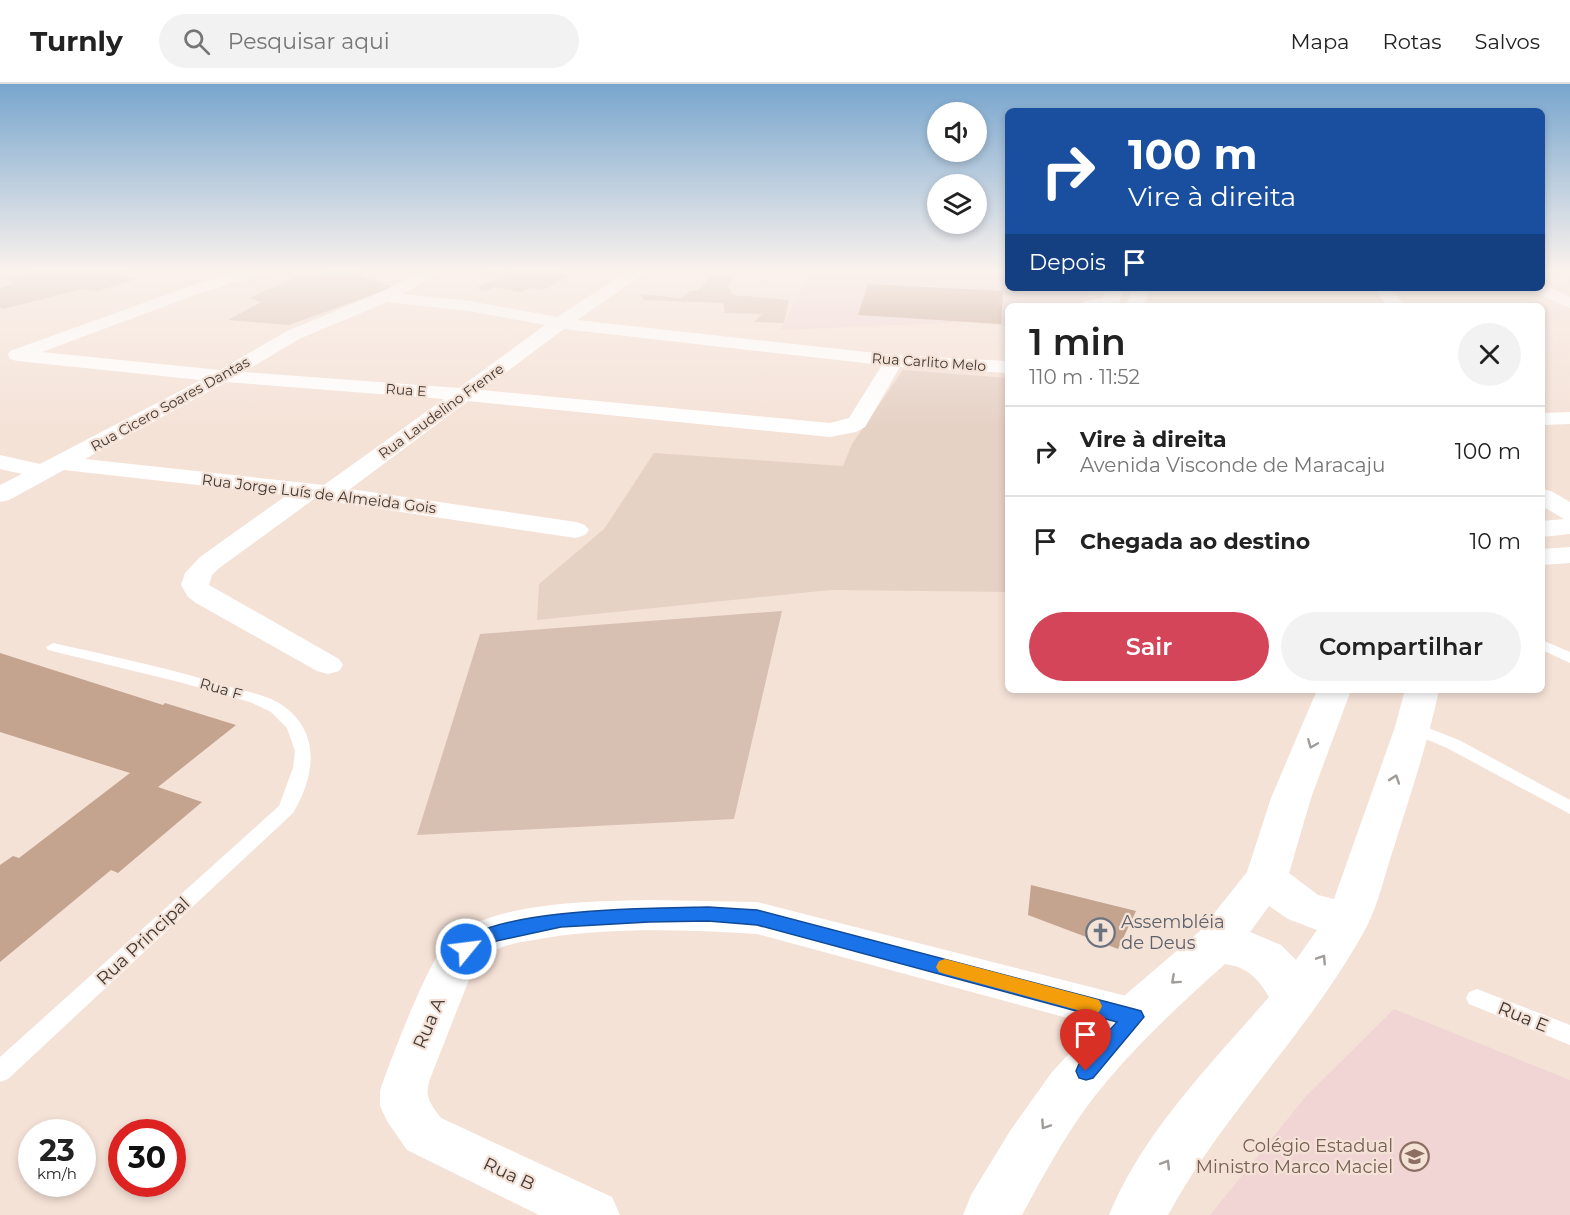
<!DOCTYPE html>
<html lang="pt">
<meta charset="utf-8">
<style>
body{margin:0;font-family:Montserrat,sans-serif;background:#f2f2f2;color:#222;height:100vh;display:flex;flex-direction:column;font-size:22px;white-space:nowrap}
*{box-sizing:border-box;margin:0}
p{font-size:20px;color:#767676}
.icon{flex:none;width:33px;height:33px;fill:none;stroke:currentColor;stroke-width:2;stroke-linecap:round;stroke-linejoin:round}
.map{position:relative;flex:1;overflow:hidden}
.panel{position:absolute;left:1005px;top:219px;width:540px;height:390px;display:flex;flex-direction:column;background:#fff;border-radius:9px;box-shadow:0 3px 9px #0003}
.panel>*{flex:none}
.banner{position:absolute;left:1005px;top:24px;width:540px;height:183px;border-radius:9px;box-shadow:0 3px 9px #0003;background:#1a4fa0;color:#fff;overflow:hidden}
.fabs{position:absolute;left:927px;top:18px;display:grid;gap:12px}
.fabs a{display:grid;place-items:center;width:60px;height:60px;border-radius:50%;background:#fff;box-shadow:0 3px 9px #0003;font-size:30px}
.speed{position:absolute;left:18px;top:1035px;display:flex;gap:12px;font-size:30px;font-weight:700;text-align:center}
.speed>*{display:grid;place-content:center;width:78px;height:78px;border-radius:50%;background:#fff;box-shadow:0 3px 9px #0003;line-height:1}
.speed small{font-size:15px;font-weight:400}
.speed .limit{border:9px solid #d22;background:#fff;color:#111}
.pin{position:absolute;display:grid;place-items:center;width:51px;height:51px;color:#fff;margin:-62px -26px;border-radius:50% 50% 50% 0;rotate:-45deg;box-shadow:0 0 6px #0007}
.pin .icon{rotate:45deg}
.me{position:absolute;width:66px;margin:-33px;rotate:61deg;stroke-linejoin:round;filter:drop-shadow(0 0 4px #0008)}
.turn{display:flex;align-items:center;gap:21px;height:126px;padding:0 24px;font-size:27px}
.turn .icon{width:78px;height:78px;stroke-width:2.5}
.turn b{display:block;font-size:42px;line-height:51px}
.then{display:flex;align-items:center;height:57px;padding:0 24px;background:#0003;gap:12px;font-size:22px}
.round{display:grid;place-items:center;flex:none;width:63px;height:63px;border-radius:32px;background:#f2f2f2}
.head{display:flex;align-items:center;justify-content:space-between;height:102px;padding:0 24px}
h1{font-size:36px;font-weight:600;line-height:45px}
.cta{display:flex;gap:12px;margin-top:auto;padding:12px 24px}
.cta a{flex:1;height:69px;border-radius:36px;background:#d5455a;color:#fff;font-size:24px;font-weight:600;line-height:69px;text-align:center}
.cta a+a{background:#f2f2f2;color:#222}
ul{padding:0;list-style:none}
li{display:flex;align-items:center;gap:18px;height:90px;padding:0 24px;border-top:2px solid #e0e0e0}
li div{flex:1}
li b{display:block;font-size:22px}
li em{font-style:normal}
header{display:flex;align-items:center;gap:36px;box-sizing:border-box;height:84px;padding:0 30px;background:#fff;border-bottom:2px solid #e0e0e0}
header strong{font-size:28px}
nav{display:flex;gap:33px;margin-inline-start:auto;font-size:21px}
.search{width:420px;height:54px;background:#f2f2f2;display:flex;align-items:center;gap:15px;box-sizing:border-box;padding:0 21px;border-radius:33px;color:#767676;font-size:22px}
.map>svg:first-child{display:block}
</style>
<header>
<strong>Turnly</strong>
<div class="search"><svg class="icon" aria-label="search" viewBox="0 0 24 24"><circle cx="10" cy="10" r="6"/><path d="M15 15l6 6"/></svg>Pesquisar aqui</div>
<nav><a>Mapa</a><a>Rotas</a><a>Salvos</a></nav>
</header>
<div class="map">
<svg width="1570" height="1131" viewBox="0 0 1570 1131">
<rect width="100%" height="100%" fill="#f5e2d7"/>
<!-- education -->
<path fill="#f0d5d4" d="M 812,185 L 902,185 L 1008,191 L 1008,204 L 1089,204 L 1086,222 L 1008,222 L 1008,242 L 967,238 L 780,246 Z
M 1394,925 L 1570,996 L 1570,1131 L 1210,1131 L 1306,1012 Z"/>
<!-- medical -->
<path fill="#e6d1c5" d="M 903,286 L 1008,294 L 1008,508 L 831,506 L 537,536 L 539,500 L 604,445 L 654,369 L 843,382 L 852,360 Z"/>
<!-- green -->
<path fill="#d7c0b2" d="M 32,185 L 138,185 L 120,190 L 137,195 L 98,207 L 82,205 L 3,225 L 0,223 L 0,204 L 15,200 L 5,194 Z
M 331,185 L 370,185 L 360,192 L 394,203 L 289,241 L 228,236 L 261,218 L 249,214 L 307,188 L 314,190 Z
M 488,185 L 564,185 L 559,190 L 568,192 L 543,206 L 529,204 L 521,208 L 494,203 L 486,207 L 476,204 L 499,193 L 483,189 Z
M 714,189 L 735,189 L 728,203 L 733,211 L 789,216 L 784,239 L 754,238 L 762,230 L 725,229 L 723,219 L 645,216 L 639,210 L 680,214 L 691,207 L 697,207 Z
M 782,527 L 734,735 L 417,751 L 480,550 Z"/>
<!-- building -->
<path fill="#c4a38f" d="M 868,200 L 1003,207 L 1001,240 L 858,231 Z
M 0,569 L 163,621 L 165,619 L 236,641 L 158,703 L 202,718 L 118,789 L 111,786 L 0,878 L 0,781 L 13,772 L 19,774 L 130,689 L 0,648 Z
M 1031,801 L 1136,827 L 1118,865 L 1028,831 Z"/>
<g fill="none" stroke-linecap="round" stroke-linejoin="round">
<!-- service -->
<path fill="#fff" fill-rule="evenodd" d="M 1111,212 L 1115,215 L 1114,217 L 1087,221 L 1083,218 Z
M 1542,556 L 1570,568 L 1570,579 L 1542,566 Z
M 53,559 C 112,572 172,585 230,603 C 252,609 275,612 292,629 C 321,658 312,697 293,729 L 8,995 L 0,998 L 0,973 L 279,722 L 293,684 L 295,667 L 287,644 L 271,628 L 250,618 L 179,598 L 48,566 L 46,563 Z
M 1413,638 L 1459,656 L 1570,716 L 1570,730 L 1447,664 L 1407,647 L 1405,643 L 1407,639 Z
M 1477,905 L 1570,941 L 1570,961 L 1469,920 L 1466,914 L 1469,908 Z"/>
<!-- minor -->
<path fill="#fff" fill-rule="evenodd" d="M 244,185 L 269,185 L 268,188 L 200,209 L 42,268 L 220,286 L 287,247 L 379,209 L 426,185 L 446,185 L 403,210 L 469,217 L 557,233 L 632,185 L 651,185 L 577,236 L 894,271 L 1008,277 L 1008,289 L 900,283 L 865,343 L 856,348 L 830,353 L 468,317 L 350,405 L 576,438 L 585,441 L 589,446 L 585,451 L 576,454 L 314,415 L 218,485 L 212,491 L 209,501 L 339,575 L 343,581 L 339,587 L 328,590 L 317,587 L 196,519 L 188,513 L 181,501 L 185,489 L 200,473 L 287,411 L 64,386 L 9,416 L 0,418 L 0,401 L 22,390 L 0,385 L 0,371 L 40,380 L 201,296 L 17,277 L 10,275 L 8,271 L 10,267 L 188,203 ZM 387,218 L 469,227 L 545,241 L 459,304 L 244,288 L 299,255 ZM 564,245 L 882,281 L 849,334 L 830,339 L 482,306 ZM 226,298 L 444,315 L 324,401 L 85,375 Z
M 1542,200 L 1570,213 L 1570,224 L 1531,207 L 1529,204 L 1542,204 Z
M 1375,204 L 1391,204 L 1404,222 L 1386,222 Z
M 1570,328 L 1570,340 L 1542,341 L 1542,329 Z
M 1542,405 L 1551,407 L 1570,418 L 1570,450 L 1542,453 L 1542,437 L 1564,435 L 1542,422 Z
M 1570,463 L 1570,479 L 1542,481 L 1542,465 Z
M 649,816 L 757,818 L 1134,914 L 1150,920 L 1156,933 L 1150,946 L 1134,952 L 757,850 C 687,846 614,843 545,854 C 530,857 514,858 500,864 C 489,869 479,878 472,888 L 430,995 C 424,1013 430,1019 441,1034 L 612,1113 L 620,1131 L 539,1131 L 407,1066 L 387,1037 L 380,1022 L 380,1007 C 390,977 430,872 450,854 C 493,818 595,817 649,816 Z"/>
<!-- secondary -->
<path fill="#fff" fill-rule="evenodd" d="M 1106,204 L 1124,204 L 1118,222 L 1100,222 Z
M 1132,204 L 1150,204 L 1144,222 L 1126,222 Z
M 1317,606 L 1351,606 L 1311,714 L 1289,789 L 1318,811 L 1334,815 L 1395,643 L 1405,606 L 1439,606 C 1428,659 1410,711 1394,763 C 1385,789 1379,819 1366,844 C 1310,947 1224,1028 1168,1131 L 1109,1131 C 1143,1048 1211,980 1269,913 C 1258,894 1247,883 1225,880 C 1176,924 1128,968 1088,1021 C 1063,1055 1042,1094 1022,1131 L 963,1131 L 971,1111 L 1010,1047 L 1052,988 L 1117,918 L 1200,847 L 1247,788 L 1271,714 ZM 1269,822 L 1288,835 L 1317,846 L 1296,876 L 1281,861 L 1250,848 Z"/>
</g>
<!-- one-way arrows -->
<defs><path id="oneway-chevron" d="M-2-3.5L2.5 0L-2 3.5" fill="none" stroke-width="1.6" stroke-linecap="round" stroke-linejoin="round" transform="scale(1.5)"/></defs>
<g stroke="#9f9c99">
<use href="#oneway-chevron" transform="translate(1312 660) rotate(112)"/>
<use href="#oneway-chevron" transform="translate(1395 695) rotate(-71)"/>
<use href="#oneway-chevron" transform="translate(1322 875) rotate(-57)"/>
<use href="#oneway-chevron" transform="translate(1175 896) rotate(138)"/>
<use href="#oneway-chevron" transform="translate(1045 1041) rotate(124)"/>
<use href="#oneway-chevron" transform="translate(1166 1080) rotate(-58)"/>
</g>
<!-- sky -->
<linearGradient id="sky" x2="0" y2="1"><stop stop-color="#78a6ce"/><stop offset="0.54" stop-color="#faf2ed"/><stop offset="1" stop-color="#faf2ed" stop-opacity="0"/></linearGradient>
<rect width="1570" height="344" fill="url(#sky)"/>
<!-- route -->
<path fill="#1a73e8" stroke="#114b97" stroke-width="1.5" d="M 708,823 L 757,826 L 1134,925 L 1141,927 L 1144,933 L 1093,994 L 1086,996 L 1079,994 L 1076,987 L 1079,980 L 1117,938 L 757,841 L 708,837 L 649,838 L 561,843 L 492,858 L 466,872 L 459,870 L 456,865 C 478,823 663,824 708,823 Z"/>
<!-- slow -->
<path fill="#f59e0b" d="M 945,875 L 1092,914 L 1099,916 L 1102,922 L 1099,928 L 1092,930 L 945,890 L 939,888 L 936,883 L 939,877 Z"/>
<!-- icons -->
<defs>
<symbol id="church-ring" viewBox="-11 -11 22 22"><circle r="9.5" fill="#f5e2d7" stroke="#6b7280" stroke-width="1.5"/><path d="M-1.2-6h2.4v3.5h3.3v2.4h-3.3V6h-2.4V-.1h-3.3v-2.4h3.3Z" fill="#6b7280"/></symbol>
<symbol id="school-ring" viewBox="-11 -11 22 22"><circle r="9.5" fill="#f5e2d7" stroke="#8d6e63" stroke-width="1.5"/><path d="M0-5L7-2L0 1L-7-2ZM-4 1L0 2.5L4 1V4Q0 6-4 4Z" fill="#8d6e63"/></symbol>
</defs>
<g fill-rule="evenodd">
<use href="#church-ring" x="1084" y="832" width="33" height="33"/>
<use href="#school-ring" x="1398" y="1056" width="33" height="33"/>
</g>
<g text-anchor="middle" stroke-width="4.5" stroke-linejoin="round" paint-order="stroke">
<!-- far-street labels -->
<g font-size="14" fill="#3f3833" stroke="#f5e2d7">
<text transform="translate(929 278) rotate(4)" y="5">Rua Carlito Melo</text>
<text transform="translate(406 306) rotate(4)" y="5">Rua E</text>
<text transform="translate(170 320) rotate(-29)" y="5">Rua Cicero Soares Dantas</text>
<text transform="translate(441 327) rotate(-36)" y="5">Rua Laudelino Frenre</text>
</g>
<!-- street labels -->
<g font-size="15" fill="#3f3833" stroke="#f5e2d7">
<text transform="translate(319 410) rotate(7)" y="5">Rua Jorge Luís de Almeida Gois</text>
<text transform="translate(221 605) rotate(16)" y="5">Rua F</text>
</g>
<!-- near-worship labels -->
<g font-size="18" fill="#5b616d" stroke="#f5e2d7" text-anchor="start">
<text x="1121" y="844">Assembléia<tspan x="1121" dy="21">de Deus</tspan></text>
</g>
<!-- near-street labels -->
<g font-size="18" fill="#3f3833" stroke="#f5e2d7">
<text transform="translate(143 857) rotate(-43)" y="6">Rua Principal</text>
<text transform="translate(1523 933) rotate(22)" y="6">Rua E</text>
<text transform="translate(429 939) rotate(-67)" y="6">Rua A</text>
<text transform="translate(509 1090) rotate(25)" y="6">Rua B</text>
</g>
<!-- near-education labels -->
<g font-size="18" fill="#785e54" stroke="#f5e2d7" text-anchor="end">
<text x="1393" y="1068">Colégio Estadual<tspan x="1393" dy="21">Ministro Marco Maciel</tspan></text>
</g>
</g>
</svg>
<div class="fabs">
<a><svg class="icon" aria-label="sound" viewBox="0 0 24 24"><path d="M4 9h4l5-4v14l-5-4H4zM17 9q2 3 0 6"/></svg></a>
<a><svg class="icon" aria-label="layers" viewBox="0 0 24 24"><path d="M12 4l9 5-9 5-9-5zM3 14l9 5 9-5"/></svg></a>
</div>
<div class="speed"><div>23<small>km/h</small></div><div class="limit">30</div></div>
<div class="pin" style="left:1086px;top:987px;background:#d93025"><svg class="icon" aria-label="arrive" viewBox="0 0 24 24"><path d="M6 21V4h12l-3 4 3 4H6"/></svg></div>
<svg class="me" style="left:466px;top:865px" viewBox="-20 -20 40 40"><circle r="17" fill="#1a73e8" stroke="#fff" stroke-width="3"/><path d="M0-11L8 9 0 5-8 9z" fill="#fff"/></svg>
<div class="banner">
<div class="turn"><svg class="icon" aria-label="right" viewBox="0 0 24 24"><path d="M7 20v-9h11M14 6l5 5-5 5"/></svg><div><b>100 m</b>Vire à direita</div></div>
<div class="then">Depois<svg class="icon" aria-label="arrive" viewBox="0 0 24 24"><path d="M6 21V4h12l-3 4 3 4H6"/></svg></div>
</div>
<section class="panel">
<div class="head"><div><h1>1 min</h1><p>110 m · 11:52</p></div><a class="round"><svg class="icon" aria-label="close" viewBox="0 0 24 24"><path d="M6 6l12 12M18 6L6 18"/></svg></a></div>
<ul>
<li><svg class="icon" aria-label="right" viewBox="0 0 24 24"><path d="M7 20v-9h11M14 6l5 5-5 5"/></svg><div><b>Vire à direita</b><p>Avenida Visconde de Maracaju</p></div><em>100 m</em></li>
<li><svg class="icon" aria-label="arrive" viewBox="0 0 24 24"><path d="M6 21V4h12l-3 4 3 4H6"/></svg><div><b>Chegada ao destino</b></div><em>10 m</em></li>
</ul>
<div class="cta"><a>Sair</a><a>Compartilhar</a></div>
</section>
</div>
